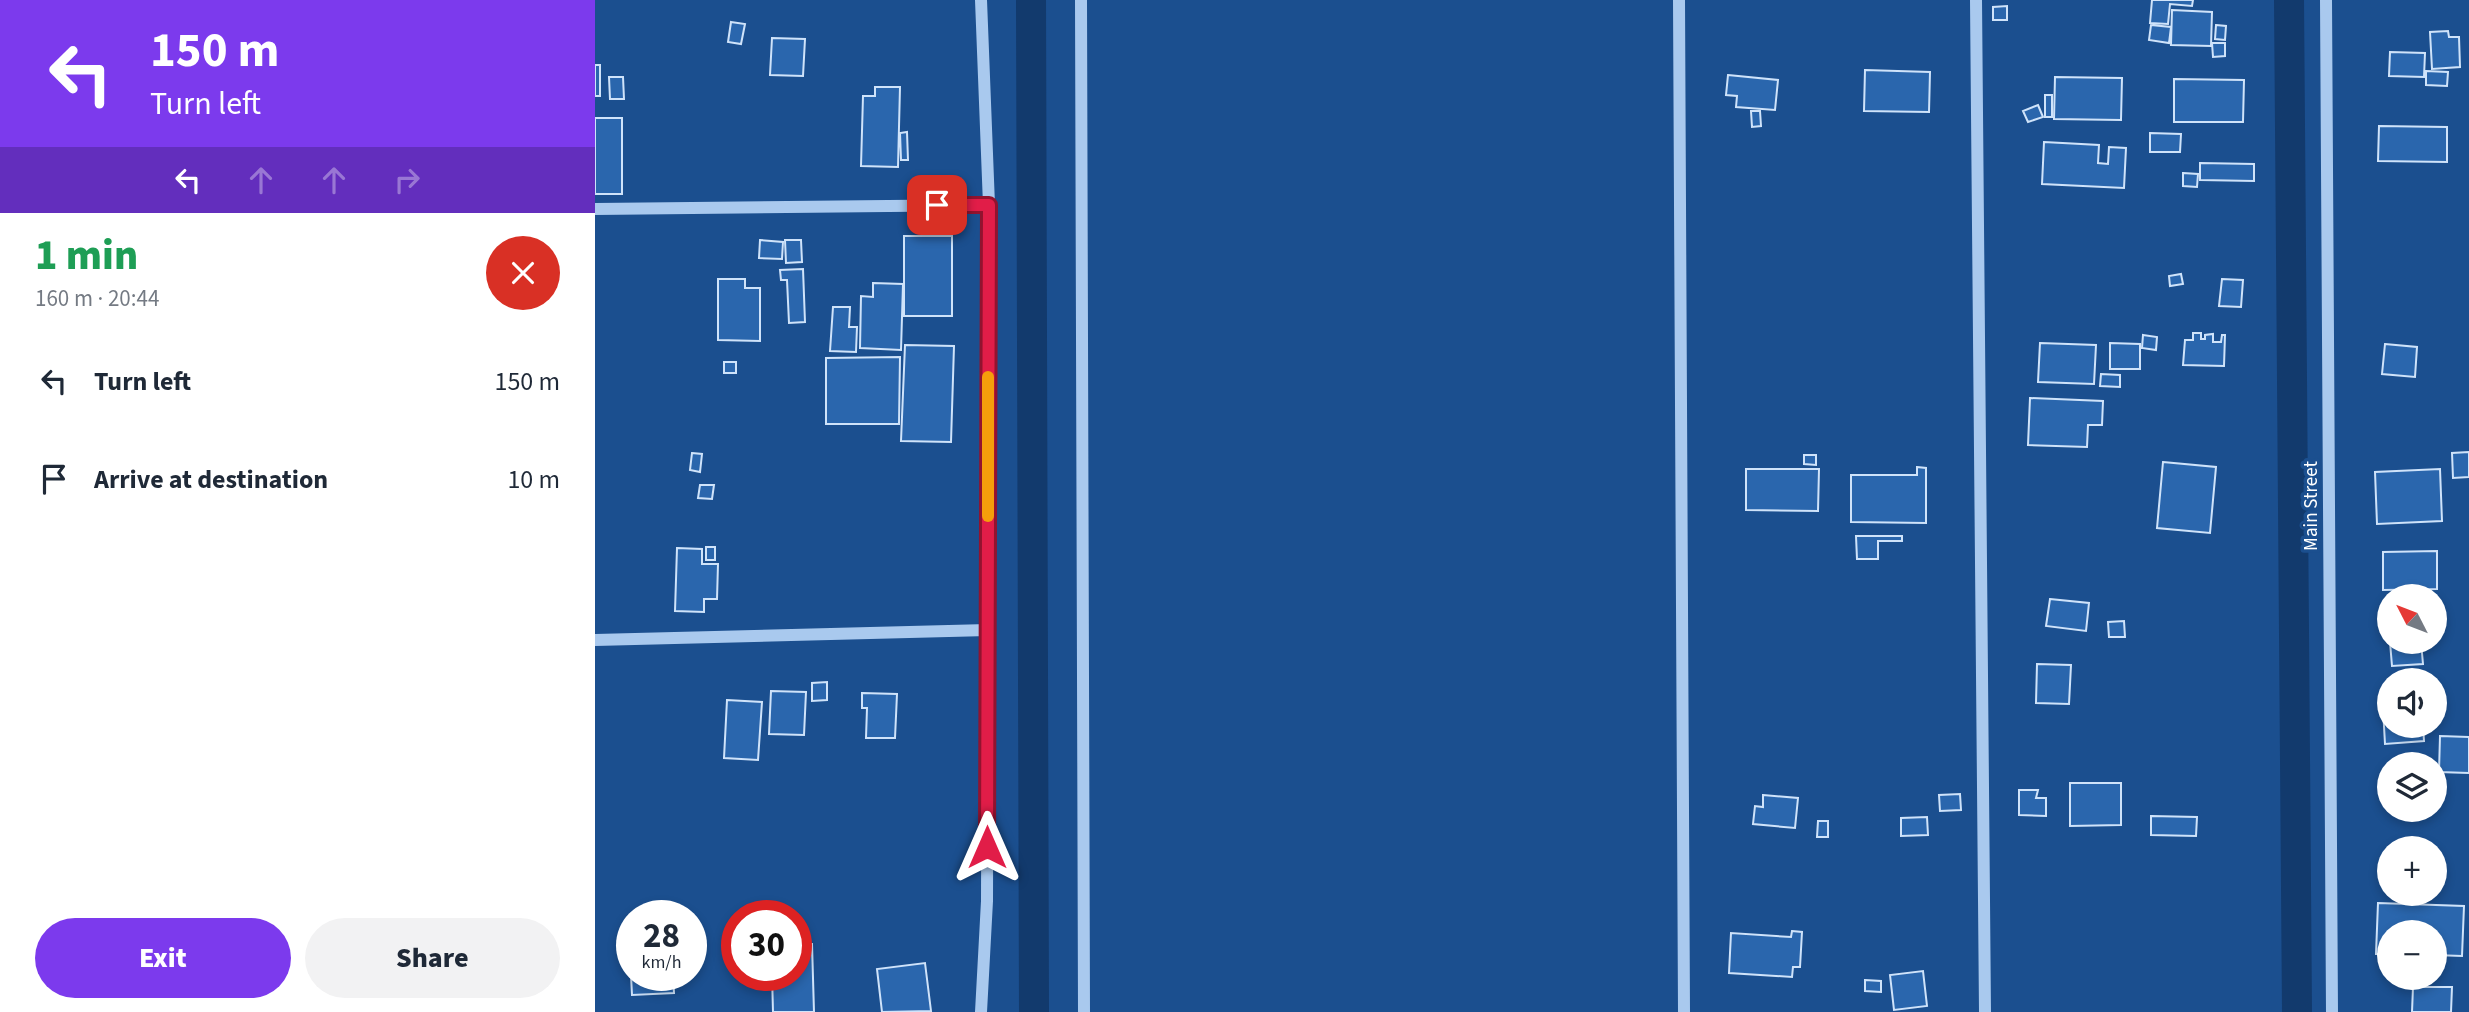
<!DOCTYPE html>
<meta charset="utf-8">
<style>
body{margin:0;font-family:"Source Sans 3",sans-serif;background:#f2f2f3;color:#1f2937;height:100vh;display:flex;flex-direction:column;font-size:26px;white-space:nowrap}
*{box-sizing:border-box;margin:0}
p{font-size:23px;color:#747a83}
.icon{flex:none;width:38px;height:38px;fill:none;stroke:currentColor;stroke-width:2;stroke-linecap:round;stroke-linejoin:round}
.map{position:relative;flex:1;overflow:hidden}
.drawer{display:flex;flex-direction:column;background:#fff;width:595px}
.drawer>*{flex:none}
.guide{background:#7c3aed;color:#fff;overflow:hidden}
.needle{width:46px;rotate:312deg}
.buttons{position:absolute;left:1782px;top:584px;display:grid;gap:14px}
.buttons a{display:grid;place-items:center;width:70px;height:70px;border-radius:50%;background:#fff;box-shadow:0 4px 10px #0003;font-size:35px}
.speed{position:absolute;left:21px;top:900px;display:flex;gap:14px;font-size:35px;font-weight:700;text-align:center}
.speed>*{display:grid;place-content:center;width:91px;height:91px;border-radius:50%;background:#fff;box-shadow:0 4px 10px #0003;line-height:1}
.speed small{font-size:18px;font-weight:400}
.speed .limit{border:10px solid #d22;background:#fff;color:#111}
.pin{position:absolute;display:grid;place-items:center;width:60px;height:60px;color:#fff;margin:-30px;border-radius:14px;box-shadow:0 4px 10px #0006}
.me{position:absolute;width:77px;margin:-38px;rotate:0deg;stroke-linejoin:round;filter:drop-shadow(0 0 5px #0008)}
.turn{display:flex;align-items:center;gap:24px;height:147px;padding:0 35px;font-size:32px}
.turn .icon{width:91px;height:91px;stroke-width:2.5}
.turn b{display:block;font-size:49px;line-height:60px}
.lanes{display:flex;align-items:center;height:66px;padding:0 35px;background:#0003;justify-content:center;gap:35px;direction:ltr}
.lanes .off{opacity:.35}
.round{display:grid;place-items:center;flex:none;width:74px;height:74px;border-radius:37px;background:#f2f2f3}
.head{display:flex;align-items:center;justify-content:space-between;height:119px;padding:0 35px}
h1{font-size:42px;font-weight:800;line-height:52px;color:#1e9e55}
.cta{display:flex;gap:14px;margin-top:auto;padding:14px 35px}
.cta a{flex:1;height:80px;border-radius:42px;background:#7c3aed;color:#fff;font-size:28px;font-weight:800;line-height:80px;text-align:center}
.cta a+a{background:#f2f2f3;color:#1f2937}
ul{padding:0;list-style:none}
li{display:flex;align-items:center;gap:21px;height:98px;padding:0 35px}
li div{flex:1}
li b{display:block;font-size:26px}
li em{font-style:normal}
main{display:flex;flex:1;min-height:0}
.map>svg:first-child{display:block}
</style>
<main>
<section class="drawer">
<div class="guide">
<div class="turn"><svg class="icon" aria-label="left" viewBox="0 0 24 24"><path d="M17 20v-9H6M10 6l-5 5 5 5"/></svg><div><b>150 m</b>Turn left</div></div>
<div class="lanes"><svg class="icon" aria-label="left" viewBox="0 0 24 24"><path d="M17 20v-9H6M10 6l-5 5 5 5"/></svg><svg class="icon off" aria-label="ahead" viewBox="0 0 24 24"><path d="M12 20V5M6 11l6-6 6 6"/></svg><svg class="icon off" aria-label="ahead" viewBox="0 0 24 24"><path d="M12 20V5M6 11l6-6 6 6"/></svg><svg class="icon off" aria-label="right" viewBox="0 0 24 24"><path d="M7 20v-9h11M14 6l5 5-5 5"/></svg></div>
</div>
<div class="head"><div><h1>1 min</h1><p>160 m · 20:44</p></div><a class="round" style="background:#d93025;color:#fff"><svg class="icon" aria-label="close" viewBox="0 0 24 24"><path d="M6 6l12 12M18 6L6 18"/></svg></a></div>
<ul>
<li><svg class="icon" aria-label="left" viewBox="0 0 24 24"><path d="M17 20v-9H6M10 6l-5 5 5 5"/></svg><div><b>Turn left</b></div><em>150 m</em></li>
<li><svg class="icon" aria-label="arrive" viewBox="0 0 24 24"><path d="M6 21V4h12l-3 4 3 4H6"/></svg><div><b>Arrive at destination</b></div><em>10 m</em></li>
</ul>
<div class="cta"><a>Exit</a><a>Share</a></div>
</section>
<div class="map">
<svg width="1874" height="1012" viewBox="0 0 1874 1012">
<rect width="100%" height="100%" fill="#1b4f8f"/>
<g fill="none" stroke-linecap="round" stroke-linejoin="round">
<!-- canal -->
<path stroke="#123a6d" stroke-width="30" d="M 436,0 L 439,1012
M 1694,0 L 1702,1012"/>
</g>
<!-- building -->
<path fill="#2a66ad" stroke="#cfe3fa" stroke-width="2" d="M 1557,0 L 1598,0 L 1597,6 L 1575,4 L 1573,24 L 1555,23 Z
M 1412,6 L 1412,20 L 1398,20 L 1398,7 Z
M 1577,10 L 1617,12 L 1616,46 L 1576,45 Z
M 136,22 L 150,24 L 146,44 L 133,42 Z
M 1556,25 L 1576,27 L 1574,43 L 1554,40 Z
M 1621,25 L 1631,26 L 1630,40 L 1620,39 Z
M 1853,31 L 1854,37 L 1864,37 L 1865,67 L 1837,69 L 1835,32 Z
M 177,38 L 210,39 L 208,76 L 175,75 Z
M 1617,43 L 1630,43 L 1630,56 L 1618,57 Z
M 1795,52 L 1830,53 L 1829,77 L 1794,76 Z
M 0,65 L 5,65 L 5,96 L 0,96 Z
M 1270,70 L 1335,72 L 1334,112 L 1269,111 Z
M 1831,71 L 1853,72 L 1852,86 L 1831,85 Z
M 1133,75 L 1183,80 L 1180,110 L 1141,107 L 1142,96 L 1131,95 Z
M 14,77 L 28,77 L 29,99 L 15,99 Z
M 1460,77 L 1527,78 L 1526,120 L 1459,119 Z
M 1579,79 L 1649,80 L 1648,122 L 1579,122 Z
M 280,87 L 305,87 L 303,167 L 266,166 L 268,96 L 280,96 Z
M 1450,95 L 1457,95 L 1457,117 L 1450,117 Z
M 1443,105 L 1448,117 L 1433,122 L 1428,111 Z
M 1156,111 L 1165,111 L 1166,126 L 1157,127 Z
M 0,118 L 27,118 L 27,194 L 0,194 Z
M 1784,126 L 1852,127 L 1852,162 L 1783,161 Z
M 312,132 L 313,160 L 306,160 L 305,133 Z
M 1555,133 L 1586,134 L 1585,152 L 1555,152 Z
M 1449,142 L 1504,145 L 1503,163 L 1513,164 L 1514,147 L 1531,148 L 1529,188 L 1447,184 Z
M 1605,163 L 1659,164 L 1659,181 L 1605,180 Z
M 1588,173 L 1603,174 L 1602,187 L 1588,186 Z
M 309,236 L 357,236 L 357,316 L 309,316 Z
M 165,240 L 188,242 L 187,259 L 164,258 Z
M 190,240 L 206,240 L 207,262 L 191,263 Z
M 208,269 L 210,322 L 194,323 L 192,280 L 186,280 L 185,270 Z
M 1586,274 L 1588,284 L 1575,286 L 1574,276 Z
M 123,279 L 150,279 L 150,288 L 165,288 L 165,341 L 123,340 Z
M 1627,279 L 1648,280 L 1646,307 L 1624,306 Z
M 278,283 L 308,284 L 306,350 L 265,348 L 266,296 L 278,297 Z
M 238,307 L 255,307 L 254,327 L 262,327 L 261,352 L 235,351 Z
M 1598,333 L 1606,333 L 1606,339 L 1610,339 L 1610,335 L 1618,334 L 1618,342 L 1626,342 L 1627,335 L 1630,335 L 1629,366 L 1588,365 L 1590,340 L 1598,340 Z
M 1548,335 L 1562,337 L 1561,350 L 1547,348 Z
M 1445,343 L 1501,345 L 1499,384 L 1443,382 Z
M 1515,343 L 1545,344 L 1545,369 L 1515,369 Z
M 1790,344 L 1822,347 L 1820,377 L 1787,374 Z
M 310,345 L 359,346 L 356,442 L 306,441 Z
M 305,357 L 304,424 L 231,424 L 231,358 Z
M 129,362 L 141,362 L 141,373 L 129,373 Z
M 1506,374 L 1525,375 L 1525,387 L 1505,386 Z
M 1435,398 L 1508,401 L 1507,425 L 1493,425 L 1492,447 L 1433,445 Z
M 1874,452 L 1874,477 L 1858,478 L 1857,453 Z
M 97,453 L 107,454 L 105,472 L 95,470 Z
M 1209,455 L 1221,455 L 1221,465 L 1209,464 Z
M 1568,462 L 1621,467 L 1615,533 L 1562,528 Z
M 1322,467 L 1331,468 L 1331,523 L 1256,522 L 1256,475 L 1322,475 Z
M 1151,469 L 1224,469 L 1223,511 L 1151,510 Z
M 1845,469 L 1847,521 L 1782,524 L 1780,472 Z
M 105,485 L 119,485 L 117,499 L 103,498 Z
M 1261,536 L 1307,536 L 1307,541 L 1283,541 L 1283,559 L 1262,559 Z
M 111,547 L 120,547 L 120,560 L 111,560 Z
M 82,548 L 107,549 L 107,564 L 123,564 L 122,599 L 109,599 L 109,612 L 80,611 Z
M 1842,551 L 1842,589 L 1788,590 L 1788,552 Z
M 1455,599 L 1494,603 L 1491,631 L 1451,626 Z
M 1529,621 L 1530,637 L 1514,637 L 1513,622 Z
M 1795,642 L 1826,642 L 1828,664 L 1797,666 Z
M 1442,664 L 1476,665 L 1474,704 L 1441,703 Z
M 232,682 L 232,700 L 217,701 L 217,683 Z
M 176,691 L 211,692 L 209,735 L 174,734 Z
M 267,693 L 302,694 L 300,738 L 271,738 L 272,708 L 267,708 Z
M 132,700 L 167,702 L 163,760 L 129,758 Z
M 1788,708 L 1794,708 L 1794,726 L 1828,726 L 1829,741 L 1790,744 Z
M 1845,736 L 1874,737 L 1874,773 L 1844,772 Z
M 1475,783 L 1526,783 L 1526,825 L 1475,826 Z
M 1424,790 L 1443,790 L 1441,798 L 1451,798 L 1451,816 L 1424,815 Z
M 1365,794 L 1366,810 L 1345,811 L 1344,795 Z
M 1168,795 L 1203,798 L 1200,828 L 1158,824 L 1160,806 L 1168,807 Z
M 1556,816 L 1602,817 L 1601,836 L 1556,835 Z
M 1332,817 L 1333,835 L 1306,836 L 1306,818 Z
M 1223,821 L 1233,821 L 1233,837 L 1222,837 Z
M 1783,903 L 1869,906 L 1867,956 L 1839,955 L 1839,933 L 1794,933 L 1794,954 L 1781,954 Z
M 1197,931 L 1207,932 L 1205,967 L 1198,967 L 1197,977 L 1134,973 L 1136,933 L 1196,937 Z
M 37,934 L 37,975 L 78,975 L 79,993 L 37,995 L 34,935 Z
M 217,944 L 219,1012 L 178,1012 L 177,975 L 201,975 L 201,945 Z
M 330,963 L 336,1011 L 287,1012 L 282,969 Z
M 1328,971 L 1332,1006 L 1299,1010 L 1295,975 Z
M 1270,980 L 1286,981 L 1286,992 L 1270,991 Z
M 1818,987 L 1857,987 L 1856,1012 L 1817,1012 Z"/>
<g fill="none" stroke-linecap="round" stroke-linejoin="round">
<!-- minor -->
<path stroke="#a9c9ee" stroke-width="12" d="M 486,0 L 489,1012
M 1084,0 L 1089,1012
M 1381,0 L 1390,1012
M 1731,0 L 1737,1012
M 0,209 L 394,205
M 0,640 L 393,630
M 386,1012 L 392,901 L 394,205 L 386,0"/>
</g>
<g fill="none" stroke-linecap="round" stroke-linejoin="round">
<defs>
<path id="route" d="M 342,205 L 394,205 L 392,847"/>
</defs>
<!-- route casing -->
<use href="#route" stroke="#92132f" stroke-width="18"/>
<!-- route -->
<use href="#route" stroke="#e11d48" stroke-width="12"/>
<!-- slow -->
<path stroke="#f59e0b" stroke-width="12" d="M 393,516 L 393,377"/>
</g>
<g text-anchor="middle" stroke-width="7" stroke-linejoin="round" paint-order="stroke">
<!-- street labels -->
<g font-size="19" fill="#fff" stroke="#1b4f8f">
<text transform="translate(1715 506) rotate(-90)" y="7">Main Street</text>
</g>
</g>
</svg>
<div class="buttons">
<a><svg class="needle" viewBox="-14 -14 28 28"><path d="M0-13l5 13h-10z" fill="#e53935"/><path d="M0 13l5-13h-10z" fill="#747a83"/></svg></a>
<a><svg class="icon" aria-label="sound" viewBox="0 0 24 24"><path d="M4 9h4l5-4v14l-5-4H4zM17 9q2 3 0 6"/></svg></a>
<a><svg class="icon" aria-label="layers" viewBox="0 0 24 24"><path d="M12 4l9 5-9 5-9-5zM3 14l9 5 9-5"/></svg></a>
<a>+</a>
<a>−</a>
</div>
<div class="speed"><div>28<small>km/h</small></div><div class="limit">30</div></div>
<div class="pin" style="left:342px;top:205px;background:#d93025"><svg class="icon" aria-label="arrive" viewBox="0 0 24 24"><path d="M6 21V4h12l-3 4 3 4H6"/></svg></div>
<svg class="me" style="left:392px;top:847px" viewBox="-20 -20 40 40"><path d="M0-17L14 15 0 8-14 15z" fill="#e11d48" stroke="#fff" stroke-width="4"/></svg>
</div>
</main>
